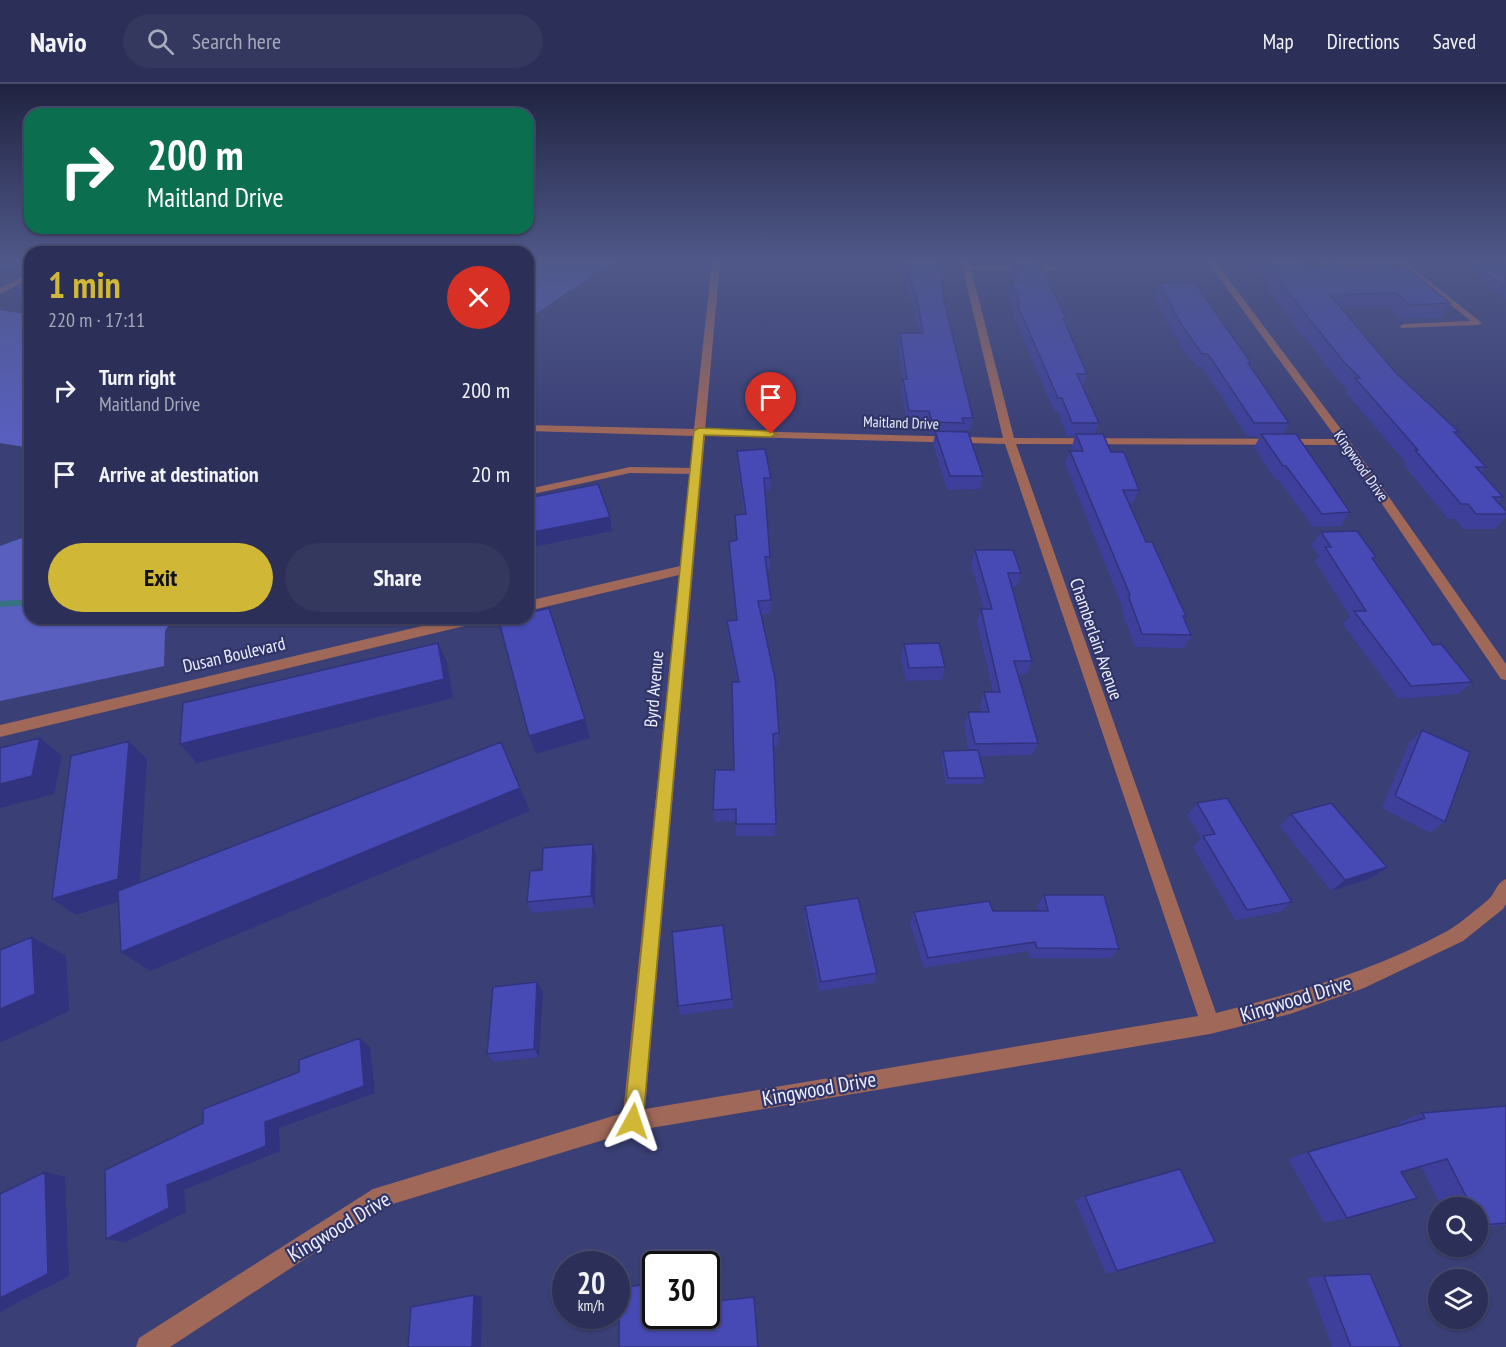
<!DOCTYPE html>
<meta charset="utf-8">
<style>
body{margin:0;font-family:"PT Sans Narrow",sans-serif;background:#34375e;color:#f1f3f6;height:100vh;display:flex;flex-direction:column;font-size:22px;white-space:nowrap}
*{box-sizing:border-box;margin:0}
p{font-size:20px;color:#a6a9ba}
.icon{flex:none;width:33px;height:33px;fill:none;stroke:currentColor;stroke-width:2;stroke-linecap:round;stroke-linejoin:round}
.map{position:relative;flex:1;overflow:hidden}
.sheet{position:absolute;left:24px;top:162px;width:510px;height:378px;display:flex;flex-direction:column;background:#2c2f58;border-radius:18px;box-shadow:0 2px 4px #0004,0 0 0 2px #484a6e}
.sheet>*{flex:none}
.hud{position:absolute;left:24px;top:24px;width:510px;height:126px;border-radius:18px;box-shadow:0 2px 4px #0004,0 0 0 2px #484a6e;background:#0b6e4f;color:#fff;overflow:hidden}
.buttons{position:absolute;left:1428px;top:1113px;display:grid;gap:12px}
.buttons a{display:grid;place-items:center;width:60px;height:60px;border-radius:50%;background:#2c2f58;box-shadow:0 2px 4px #0004,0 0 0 2px #484a6e;font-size:30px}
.speed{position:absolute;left:552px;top:1167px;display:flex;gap:12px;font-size:30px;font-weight:700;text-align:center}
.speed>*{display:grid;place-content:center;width:78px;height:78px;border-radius:50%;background:#2c2f58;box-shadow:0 2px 4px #0004,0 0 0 2px #484a6e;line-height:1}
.speed small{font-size:15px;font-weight:400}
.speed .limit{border:3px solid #111;border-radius:9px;background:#fff;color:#111}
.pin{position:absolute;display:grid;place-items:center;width:51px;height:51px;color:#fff;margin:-62px -26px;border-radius:50% 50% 50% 0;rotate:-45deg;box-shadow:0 0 6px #0007}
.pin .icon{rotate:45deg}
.me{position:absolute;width:66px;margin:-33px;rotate:5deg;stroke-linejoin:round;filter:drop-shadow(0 0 4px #0008)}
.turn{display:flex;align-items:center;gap:21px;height:126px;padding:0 24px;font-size:27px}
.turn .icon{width:78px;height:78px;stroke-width:2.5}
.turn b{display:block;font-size:42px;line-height:51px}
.round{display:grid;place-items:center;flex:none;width:63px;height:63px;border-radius:32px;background:#34375e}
.head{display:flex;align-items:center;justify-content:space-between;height:102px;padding:0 24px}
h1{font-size:36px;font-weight:700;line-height:45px;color:#d1b736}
.cta{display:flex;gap:12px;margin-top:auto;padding:12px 24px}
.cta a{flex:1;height:69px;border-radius:36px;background:#d1b736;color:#111;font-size:24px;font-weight:700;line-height:69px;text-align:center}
.cta a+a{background:#34375e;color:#f1f3f6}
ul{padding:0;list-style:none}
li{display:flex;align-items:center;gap:18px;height:84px;padding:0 24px}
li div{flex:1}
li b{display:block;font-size:22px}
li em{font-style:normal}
header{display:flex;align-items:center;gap:36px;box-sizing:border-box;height:84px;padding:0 30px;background:#2c2f58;border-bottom:2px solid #484a6e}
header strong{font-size:28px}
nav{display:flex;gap:33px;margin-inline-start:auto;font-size:21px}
.search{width:420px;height:54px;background:#34375e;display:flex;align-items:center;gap:15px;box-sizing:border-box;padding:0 21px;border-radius:33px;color:#a6a9ba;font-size:22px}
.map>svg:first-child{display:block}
</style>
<header>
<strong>Navio</strong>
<div class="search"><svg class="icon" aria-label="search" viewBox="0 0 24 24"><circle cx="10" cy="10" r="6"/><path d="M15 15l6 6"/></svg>Search here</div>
<nav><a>Map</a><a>Directions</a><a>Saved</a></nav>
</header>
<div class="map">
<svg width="1506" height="1263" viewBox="0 0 1506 1263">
<rect width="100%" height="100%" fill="#3a3f75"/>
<!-- green -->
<path fill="#585fbf" d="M 528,177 L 618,177 L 600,186 L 528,235 Z
M 0,226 L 30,231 L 30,364 L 0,359 Z
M 30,451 L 30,534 L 173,534 L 165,547 L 164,582 L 0,617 L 0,462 Z"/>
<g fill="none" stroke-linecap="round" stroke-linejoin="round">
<!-- stream -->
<path fill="#367282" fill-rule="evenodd" d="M 582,177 L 588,177 L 528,197 L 528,194 Z
M 30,515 L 30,521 L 0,523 L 0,517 Z"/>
<!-- service -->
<path fill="#9f6858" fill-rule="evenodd" d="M 1318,177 L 1325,177 L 1327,179 L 1404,177 L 1482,239 L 1478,241 L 1401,244 L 1400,242 L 1404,240 L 1471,237 L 1399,180 L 1325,183 Z
M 967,183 L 1055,183 L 1058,185 L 1055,187 L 965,186 L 965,184 Z
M 630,383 L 695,384 L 700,387 L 695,390 L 630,389 L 528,411 L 528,405 Z"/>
<!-- minor -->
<path fill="#9f6858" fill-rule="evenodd" d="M 712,177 L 720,177 L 705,346 L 1003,354 L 961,177 L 969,177 L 1014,354 L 1337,355 L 1207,177 L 1215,177 L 1349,356 L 1506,580 L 1506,596 L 1501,595 L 1342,361 L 1016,360 L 1216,929 C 1296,909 1376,886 1449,846 C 1462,838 1477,825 1489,815 C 1496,808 1496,799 1506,795 L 1506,820 L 1503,825 L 1463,857 L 1364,904 L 1290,930 L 1210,950 L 633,1047 L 386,1122 L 170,1263 L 136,1263 L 139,1254 L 373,1105 L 623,1029 L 679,491 L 528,527 L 528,517 L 680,482 L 694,352 L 528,347 L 528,341 L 694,345 ZM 705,352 L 1005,360 L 1198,932 L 645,1025 Z
M 30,189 L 30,195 L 0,210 L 0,204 Z
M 456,534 L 484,534 L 477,539 L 0,653 L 0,641 Z"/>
</g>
<!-- wall -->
<path fill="#3d3f9b" d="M 765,177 L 796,177 L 796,178 Z
M 899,177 L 939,177 L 945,221 L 973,334 L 970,346 L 962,346 L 962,348 L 983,392 L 980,405 L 947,406 L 933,360 L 935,350 L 930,350 L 926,339 L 907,339 L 901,307 L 903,295 L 898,260 L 900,249 L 919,249 L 915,226 Z
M 1005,177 L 1038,177 L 1066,234 L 1065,239 L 1087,290 L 1083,303 L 1099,339 L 1094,350 L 1111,368 L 1139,406 L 1133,419 L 1129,419 L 1146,458 L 1186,532 L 1184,534 L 1191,551 L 1184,564 L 1135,563 L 1121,524 L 1122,522 L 1065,379 L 1070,367 L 1073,367 L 1072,362 L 1075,352 L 1067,352 L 1058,327 L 1054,327 L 1014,233 L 1015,229 L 1008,210 L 1011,197 L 1013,197 L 1010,189 L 1011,181 L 1007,181 Z
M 1248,177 L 1301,177 L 1307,182 L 1450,219 L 1441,234 L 1401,235 L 1388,223 L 1341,225 L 1396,289 L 1459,348 L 1456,351 L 1486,383 L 1481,388 L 1503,413 L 1498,419 L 1506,427 L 1506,433 L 1495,445 L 1463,445 L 1455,435 L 1448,435 L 1404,381 L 1406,379 L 1346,309 L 1348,306 L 1335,293 L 1267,205 L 1269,200 Z
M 1486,177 L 1506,177 L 1506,193 L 1490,183 L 1492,181 Z
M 1470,178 L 1506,195 L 1506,214 L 1466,184 Z
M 30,195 L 30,223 L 27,222 L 14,204 Z
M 1159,199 L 1251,279 L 1250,282 L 1289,339 L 1283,350 L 1350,428 L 1341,442 L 1313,443 L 1278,395 L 1275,395 L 1254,363 L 1260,353 L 1247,352 L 1202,283 L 1196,283 L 1175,253 L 1154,212 Z
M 737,367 L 771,394 L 770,407 L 765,407 L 770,473 L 770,486 L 767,486 L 771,516 L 770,530 L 761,530 L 779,649 L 778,662 L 774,662 L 775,752 L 736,752 L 736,737 L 714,738 L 713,726 L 734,686 L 737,598 L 728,550 L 727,537 L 736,536 L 729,471 L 729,458 L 736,456 L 744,431 L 737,380 Z
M 1321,448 L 1376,473 L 1374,476 L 1433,561 L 1472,598 L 1458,610 L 1398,615 L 1343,540 L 1350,532 L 1315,477 L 1319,472 L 1311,461 Z
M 975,466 L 1021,489 L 1017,502 L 1012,503 L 1032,577 L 1027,590 L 1018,590 L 1038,659 L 1032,671 L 980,672 L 985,694 L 982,700 L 946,700 L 941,673 L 943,667 L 969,667 L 964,641 L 968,628 L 982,628 L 980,621 L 984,608 L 993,608 L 977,538 L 981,525 L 984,525 L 971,480 Z
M 904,560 L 945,583 L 942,596 L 906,597 L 901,573 Z
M 1422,646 L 1445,738 L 1430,749 L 1382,724 L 1409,659 Z
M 1197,719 L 1292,818 L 1280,828 L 1235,836 L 1193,763 L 1201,754 L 1187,731 Z
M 1291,730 L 1387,783 L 1372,794 L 1331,807 L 1280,742 Z
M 596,772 L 595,823 L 532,829 L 527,818 L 542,786 Z
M 1044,811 L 1119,865 L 1110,874 L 1030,874 L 1028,867 L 924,884 L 910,839 L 914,828 L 1038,827 L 1037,821 Z
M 805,822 L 877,889 L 874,899 L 819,907 L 804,832 Z
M 543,907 L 539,973 L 494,978 L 487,970 Z
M 732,915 L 733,924 L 680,931 L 678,922 Z
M 1506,1022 L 1506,1141 L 1478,1144 L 1478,1124 L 1442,1124 L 1421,1082 L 1401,1088 L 1347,1134 L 1324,1139 L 1288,1075 L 1308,1068 L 1400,1041 L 1399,1038 L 1422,1029 Z
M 1085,1112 L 1117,1187 L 1106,1190 L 1075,1117 Z
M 1324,1192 L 1401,1263 L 1332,1263 L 1307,1194 Z"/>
<!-- shaded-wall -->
<path fill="#32337e" d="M 0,177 L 30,177 L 30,181 L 0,192 Z
M 530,352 L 533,365 L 528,383 L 528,359 Z
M 610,433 L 612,447 L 528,464 L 528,449 Z
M 438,559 L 447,578 L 453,614 L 197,679 L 180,660 Z
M 585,635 L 590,654 L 536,670 L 529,652 Z
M 40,654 L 62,672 L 54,710 L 0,724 L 0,700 Z
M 129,657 L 147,675 L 139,811 L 76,831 L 52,815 Z
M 520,704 L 530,727 L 150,887 L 121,868 Z
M 593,760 L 596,772 L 595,823 L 591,812 Z
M 1387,783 L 1372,794 L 1331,807 L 1345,796 Z
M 32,853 L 66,872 L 69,927 L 0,959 L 0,925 Z
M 537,898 L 543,907 L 539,973 L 534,965 Z
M 360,954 L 370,963 L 375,1009 L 279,1044 L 280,1067 L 184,1106 L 186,1128 L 125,1158 L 106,1155 L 167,1101 L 265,1038 Z
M 45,1088 L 65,1093 L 69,1192 L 0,1228 L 0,1214 Z
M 474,1211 L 482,1213 L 481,1263 L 472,1263 Z"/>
<!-- building -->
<path fill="#4749b4" stroke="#32337e" stroke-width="1.5" d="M 904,177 L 939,177 L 945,221 L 973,334 L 962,334 L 964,339 L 932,338 L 929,327 L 909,327 L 903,295 L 907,295 L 900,249 L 923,249 L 917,215 Z
M 1013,177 L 1038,177 L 1066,234 L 1063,234 L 1087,290 L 1077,290 L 1099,339 L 1072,339 L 1062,314 L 1058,314 L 1017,220 L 1020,220 L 1011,197 L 1021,197 Z
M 1267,177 L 1301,177 L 1307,182 L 1396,180 L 1400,184 L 1406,183 L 1450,219 L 1410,221 L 1396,209 L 1330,211 L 1396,289 L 1459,348 L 1454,348 L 1486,383 L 1476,383 L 1503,413 L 1493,413 L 1506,427 L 1506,430 L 1476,430 L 1468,420 L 1461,420 L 1415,366 L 1418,366 L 1355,294 L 1360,294 L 1344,278 L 1274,191 L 1280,191 Z
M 1495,177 L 1506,177 L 1506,184 Z
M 1470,178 L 1480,178 L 1506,195 L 1506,204 Z
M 30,195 L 30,207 L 14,204 Z
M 1159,199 L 1195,199 L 1251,279 L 1248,279 L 1289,339 L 1254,339 L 1208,270 L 1202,270 L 1181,240 Z
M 935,347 L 968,348 L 983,392 L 950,392 Z
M 1076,350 L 1103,350 L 1111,368 L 1124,368 L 1139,406 L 1123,406 L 1146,458 L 1152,458 L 1186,532 L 1183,532 L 1191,551 L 1142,550 L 1128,511 L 1130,511 L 1070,367 L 1083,367 Z
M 1261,350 L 1296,350 L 1350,428 L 1322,430 L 1286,382 L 1283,382 Z
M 765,365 L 771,394 L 764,394 L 770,473 L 765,473 L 771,516 L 758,517 L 775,594 L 779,649 L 773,650 L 776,740 L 736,740 L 736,725 L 713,726 L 715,686 L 734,686 L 732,598 L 739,598 L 727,537 L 737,536 L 729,458 L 737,456 L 735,431 L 746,430 L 737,367 Z
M 598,400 L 610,433 L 528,449 L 528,414 Z
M 1357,447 L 1376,473 L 1372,474 L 1433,561 L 1441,560 L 1472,598 L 1411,602 L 1354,527 L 1366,527 L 1325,463 L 1331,463 L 1321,448 Z
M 975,466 L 1013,466 L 1021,489 L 1008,489 L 1032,577 L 1014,577 L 1038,659 L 975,660 L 968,628 L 989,628 L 984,608 L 1000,608 L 981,525 L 992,525 Z
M 549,524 L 585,635 L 529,652 L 499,537 L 509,534 L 528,534 L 528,529 Z
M 438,559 L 444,595 L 180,660 L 183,619 Z
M 939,559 L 945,583 L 909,584 L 904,560 Z
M 1422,646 L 1470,668 L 1445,738 L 1395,712 Z
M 40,654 L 32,692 L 0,700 L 0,664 Z
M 129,657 L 118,795 L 52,815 L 71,672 Z
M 501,658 L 520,704 L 121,868 L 118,807 Z
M 978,666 L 985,694 L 948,694 L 943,667 Z
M 1227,714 L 1292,818 L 1247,826 L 1203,752 L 1215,750 L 1197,719 Z
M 1331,719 L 1387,783 L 1345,796 L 1291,730 Z
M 593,760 L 591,812 L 527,818 L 530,787 L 542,786 L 543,764 Z
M 1044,811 L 1104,811 L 1119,865 L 1037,864 L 1035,858 L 928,874 L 914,828 L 989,817 L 993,827 L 1048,827 Z
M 858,814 L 877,889 L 821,898 L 805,822 Z
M 723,841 L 732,915 L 678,922 L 672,848 Z
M 32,853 L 35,910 L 0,925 L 0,866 Z
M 537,898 L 534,965 L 487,970 L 493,903 Z
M 360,954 L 364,1002 L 265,1038 L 266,1062 L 167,1101 L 169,1124 L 106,1155 L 105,1086 L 203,1039 L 203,1025 L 299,988 L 299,976 Z
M 1506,1022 L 1506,1139 L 1482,1141 L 1478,1133 L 1478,1124 L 1472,1124 L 1447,1075 L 1401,1088 L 1417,1114 L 1347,1134 L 1308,1068 L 1425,1034 L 1422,1029 Z
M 1180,1085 L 1215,1158 L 1117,1187 L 1085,1112 Z
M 45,1088 L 48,1190 L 0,1214 L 0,1110 Z
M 1370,1190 L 1401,1263 L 1351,1263 L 1324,1192 Z
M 656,1199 L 656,1232 L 706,1232 L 706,1218 L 754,1213 L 758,1263 L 619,1263 L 619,1204 Z
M 474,1211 L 472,1263 L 408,1263 L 411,1223 Z"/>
<!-- sky -->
<linearGradient id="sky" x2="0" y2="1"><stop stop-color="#202340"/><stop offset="0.5" stop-color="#4f5889"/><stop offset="1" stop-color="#4f5889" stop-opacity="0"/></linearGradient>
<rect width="1506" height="354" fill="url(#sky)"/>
<!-- route -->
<path fill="#d1b736" stroke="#887723" stroke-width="1.5" d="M 699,344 L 771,347 L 776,350 L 771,353 L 704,351 L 643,1037 L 640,1043 L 633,1046 L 627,1043 L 624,1037 L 694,347 Z"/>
<g text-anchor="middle" stroke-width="4.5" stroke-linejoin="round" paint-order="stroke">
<!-- far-street labels -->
<g font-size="15" fill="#eceffc" stroke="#303469">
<text transform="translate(901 339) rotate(2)" y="5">Maitland Drive</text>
<text transform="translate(1361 382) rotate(55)" y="5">Kingwood Drive</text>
</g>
<!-- street labels -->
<g font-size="18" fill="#eceffc" stroke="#303469">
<text transform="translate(1096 555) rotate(71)" y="6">Chamberlain Avenue</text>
<text transform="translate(234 571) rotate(-13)" y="6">Dusan Boulevard</text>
<text transform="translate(654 605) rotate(-85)" y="6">Byrd Avenue</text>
</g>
<!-- near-street labels -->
<g font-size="21" fill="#eceffc" stroke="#303469">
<text transform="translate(1296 915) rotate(-17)" y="7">Kingwood Drive</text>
<text transform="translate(819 1005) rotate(-10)" y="7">Kingwood Drive</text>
<text transform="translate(339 1143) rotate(-31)" y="7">Kingwood Drive</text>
</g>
</g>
</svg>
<div class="buttons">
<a><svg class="icon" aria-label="search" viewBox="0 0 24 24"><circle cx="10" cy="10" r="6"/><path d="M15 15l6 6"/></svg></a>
<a><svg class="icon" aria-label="layers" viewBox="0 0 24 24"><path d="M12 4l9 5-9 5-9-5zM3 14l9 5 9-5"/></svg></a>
</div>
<div class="speed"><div>20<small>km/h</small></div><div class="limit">30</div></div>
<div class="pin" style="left:771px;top:350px;background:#d93025"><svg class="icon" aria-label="arrive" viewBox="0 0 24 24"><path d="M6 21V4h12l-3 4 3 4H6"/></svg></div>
<svg class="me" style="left:633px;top:1037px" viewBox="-20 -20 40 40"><path d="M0-17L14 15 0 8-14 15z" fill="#d1b736" stroke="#fff" stroke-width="4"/></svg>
<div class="hud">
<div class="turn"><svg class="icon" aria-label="right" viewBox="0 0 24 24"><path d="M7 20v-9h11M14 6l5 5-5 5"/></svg><div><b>200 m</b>Maitland Drive</div></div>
</div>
<section class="sheet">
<div class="head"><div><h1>1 min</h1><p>220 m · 17:11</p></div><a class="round" style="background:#d93025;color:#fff"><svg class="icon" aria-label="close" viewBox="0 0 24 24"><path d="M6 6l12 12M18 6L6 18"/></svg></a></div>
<ul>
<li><svg class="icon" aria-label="right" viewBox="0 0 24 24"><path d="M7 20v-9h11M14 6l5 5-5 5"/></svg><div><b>Turn right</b><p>Maitland Drive</p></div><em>200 m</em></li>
<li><svg class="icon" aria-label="arrive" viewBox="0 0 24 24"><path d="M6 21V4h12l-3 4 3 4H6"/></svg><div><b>Arrive at destination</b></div><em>20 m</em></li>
</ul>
<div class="cta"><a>Exit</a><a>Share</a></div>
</section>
</div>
